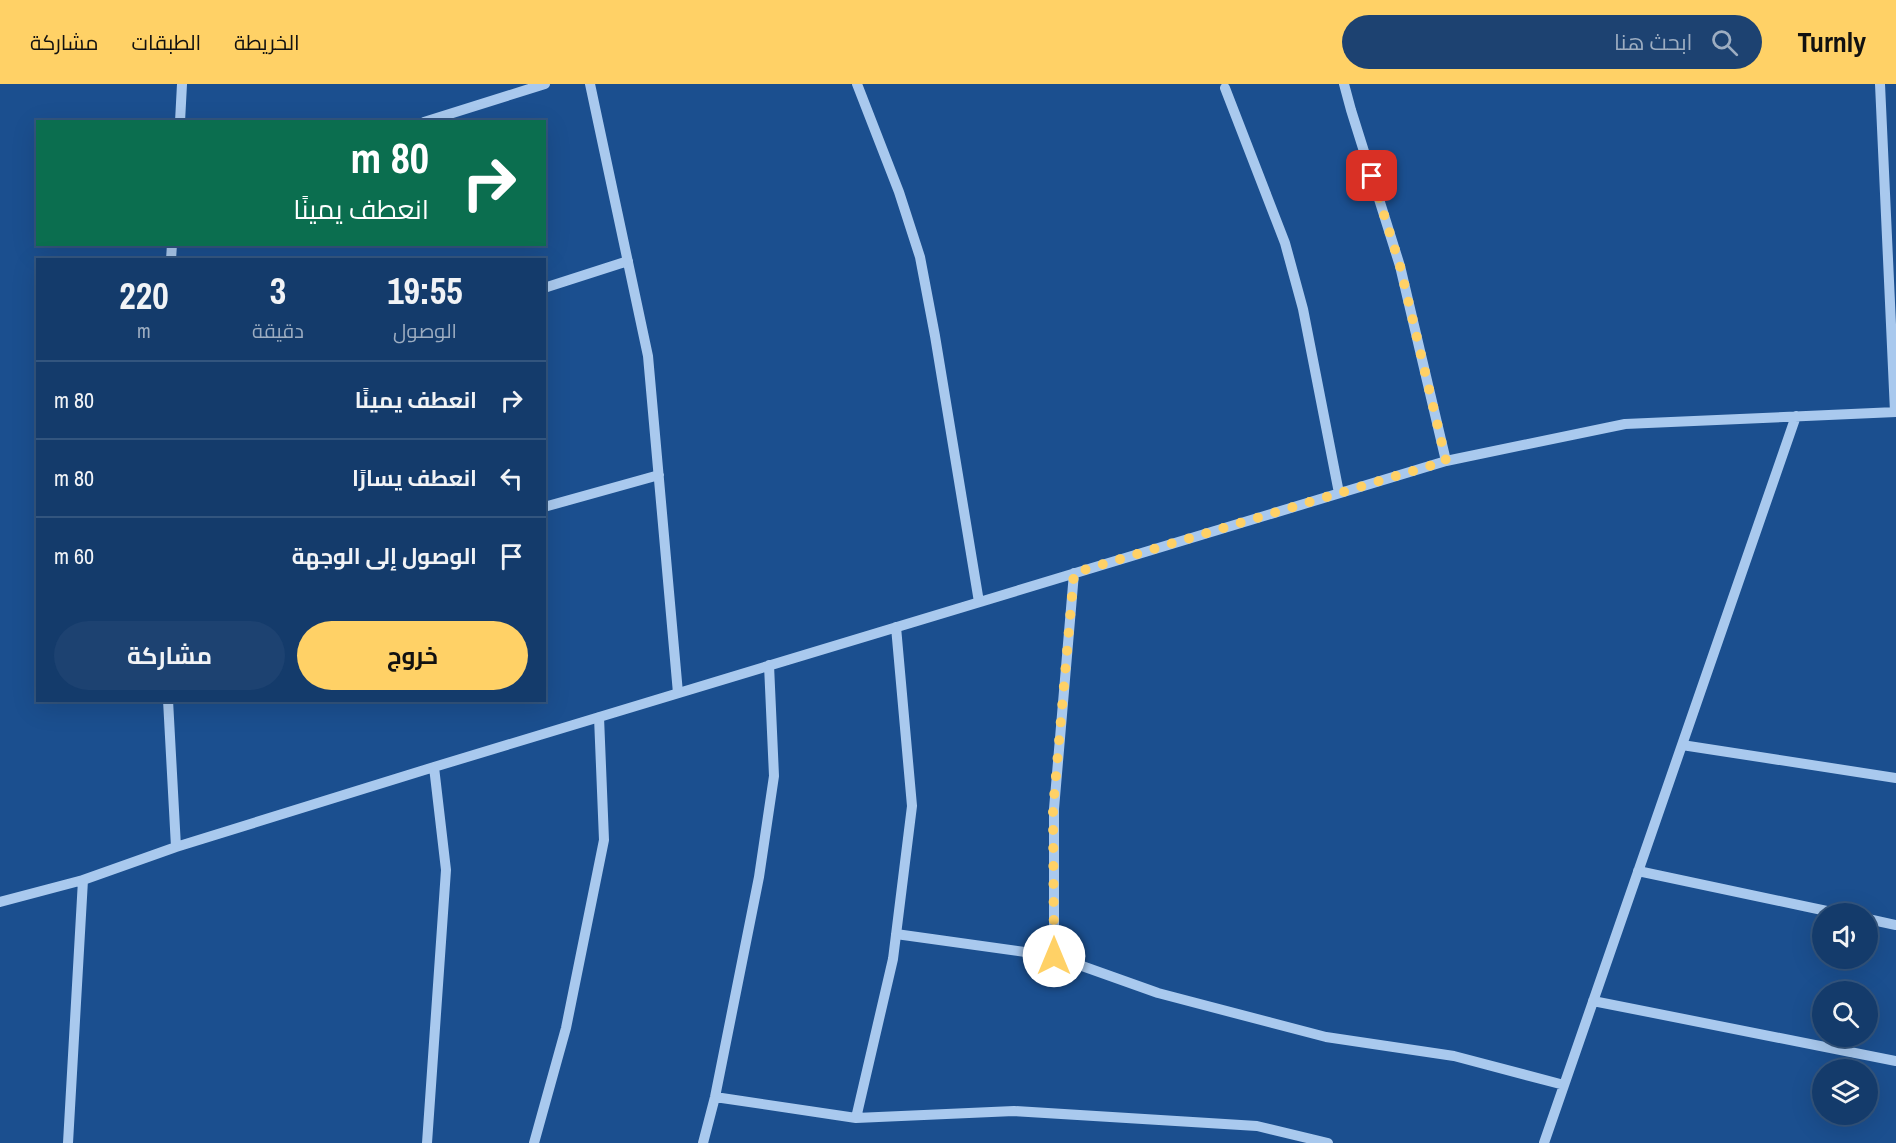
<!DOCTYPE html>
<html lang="ar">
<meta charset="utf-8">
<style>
body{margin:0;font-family:"Archivo Narrow",Cairo,sans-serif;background:#1d4271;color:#f1f3f6;direction:rtl;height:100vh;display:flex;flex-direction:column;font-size:22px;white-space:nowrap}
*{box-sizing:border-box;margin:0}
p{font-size:20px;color:#9dadc1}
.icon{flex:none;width:33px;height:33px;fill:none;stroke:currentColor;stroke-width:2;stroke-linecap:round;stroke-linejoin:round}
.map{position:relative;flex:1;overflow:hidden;direction:ltr}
.side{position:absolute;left:36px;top:174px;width:510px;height:444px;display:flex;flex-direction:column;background:#143b6b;border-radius:0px;box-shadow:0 6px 24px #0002,0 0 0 2px #33557e;direction:rtl}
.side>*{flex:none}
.guide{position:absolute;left:36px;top:36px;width:510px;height:126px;border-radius:0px;box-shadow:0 6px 24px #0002,0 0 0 2px #33557e;direction:rtl;background:#0b6e4f;color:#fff;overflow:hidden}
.tools{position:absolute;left:1812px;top:819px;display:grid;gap:12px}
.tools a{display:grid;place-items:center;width:66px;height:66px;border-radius:50%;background:#143b6b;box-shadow:0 6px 24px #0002,0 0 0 2px #33557e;font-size:30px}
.pin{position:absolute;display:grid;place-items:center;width:51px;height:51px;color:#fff;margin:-26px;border-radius:12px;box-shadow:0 3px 9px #0006}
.me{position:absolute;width:66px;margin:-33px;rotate:0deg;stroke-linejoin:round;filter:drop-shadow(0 0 4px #0008)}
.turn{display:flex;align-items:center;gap:21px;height:126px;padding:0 18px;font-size:27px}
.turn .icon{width:78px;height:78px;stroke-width:2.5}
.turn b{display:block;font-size:42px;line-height:51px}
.eta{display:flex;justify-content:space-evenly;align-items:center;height:102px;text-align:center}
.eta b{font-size:36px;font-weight:700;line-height:42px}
.primary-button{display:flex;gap:12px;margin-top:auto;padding:12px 18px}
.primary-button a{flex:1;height:69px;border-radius:36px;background:#ffd166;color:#111;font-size:24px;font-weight:700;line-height:69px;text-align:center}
.primary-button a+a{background:#1d4271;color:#f1f3f6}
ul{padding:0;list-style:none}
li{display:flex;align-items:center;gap:18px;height:78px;padding:0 18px;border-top:2px solid #33557e}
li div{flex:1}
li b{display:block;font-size:22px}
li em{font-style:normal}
header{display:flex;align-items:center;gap:36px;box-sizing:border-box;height:84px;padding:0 30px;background:#ffd166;color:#111}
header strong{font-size:28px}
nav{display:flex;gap:33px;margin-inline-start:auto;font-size:21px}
.search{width:420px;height:54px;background:#1d4271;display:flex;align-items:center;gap:15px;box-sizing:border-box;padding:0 21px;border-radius:33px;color:#9dadc1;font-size:22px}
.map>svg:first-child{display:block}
</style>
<header>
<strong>Turnly</strong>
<div class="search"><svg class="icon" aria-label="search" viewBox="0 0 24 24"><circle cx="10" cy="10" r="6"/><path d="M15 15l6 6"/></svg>ابحث هنا</div>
<nav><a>الخريطة</a><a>الطبقات</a><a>مشاركة</a></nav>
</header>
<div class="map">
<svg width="1896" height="1059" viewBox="0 0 1896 1059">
<rect width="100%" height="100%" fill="#1b4f8f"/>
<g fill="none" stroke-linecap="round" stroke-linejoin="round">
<!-- minor -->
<path stroke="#a9c9ee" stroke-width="10" d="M 590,0 L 648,272 L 678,609
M 857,0 L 899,108 L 920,173 L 935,252 L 979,518
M 1344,0 L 1351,26 L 1400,182 L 1446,377
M 1880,0 L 1895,328
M 1225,4 L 1285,159 L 1303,225 L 1339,409
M 180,38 L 182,0
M 424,38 L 545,0
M 171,176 L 172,160
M 544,204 L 628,177
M 544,423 L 659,391
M 168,616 L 176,763
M 1682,661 L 1896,694
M 1638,787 L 1841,830
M 0,818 L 83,796 L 176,763 L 434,683 L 1446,377 L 1625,340 L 1896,328
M 1868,835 L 1896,841
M 896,850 L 1054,872 L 1158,909 L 1326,953 L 1454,972 L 1564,1001
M 1054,872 L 1054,725 L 1074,489
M 1593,917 L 1896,977
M 715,1013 L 856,1034 L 1014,1027 L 1257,1042 L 1328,1059
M 856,1034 L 893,875 L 912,722 L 896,543
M 68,1059 L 83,796
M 427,1059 L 446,786 L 434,683
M 534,1059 L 566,944 L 604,756 L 599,633
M 703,1059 L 715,1013 L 759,793 L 774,692 L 769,581
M 1544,1059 L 1796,332"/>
</g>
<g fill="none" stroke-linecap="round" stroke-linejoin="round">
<!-- route -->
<path stroke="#ffd166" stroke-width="10" stroke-dasharray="0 18" d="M 1054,872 L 1053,725 L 1074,489 L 1446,377 L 1400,182 L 1372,92"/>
</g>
</svg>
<div class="tools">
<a><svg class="icon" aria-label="sound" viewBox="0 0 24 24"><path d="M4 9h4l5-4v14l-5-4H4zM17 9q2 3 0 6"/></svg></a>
<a><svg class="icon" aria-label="search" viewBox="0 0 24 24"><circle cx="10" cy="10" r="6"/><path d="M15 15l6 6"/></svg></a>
<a><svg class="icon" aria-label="layers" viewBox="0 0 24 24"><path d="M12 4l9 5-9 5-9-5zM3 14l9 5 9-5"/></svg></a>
</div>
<div class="pin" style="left:1372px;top:92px;background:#d93025"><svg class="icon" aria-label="arrive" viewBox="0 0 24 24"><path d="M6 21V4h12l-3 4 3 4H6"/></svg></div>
<svg class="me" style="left:1054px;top:872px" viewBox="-20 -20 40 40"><circle r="19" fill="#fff"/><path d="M0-13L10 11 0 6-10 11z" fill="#ffd166"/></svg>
<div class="guide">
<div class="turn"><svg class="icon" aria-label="right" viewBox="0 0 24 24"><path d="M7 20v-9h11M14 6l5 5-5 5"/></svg><div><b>80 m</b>انعطف يمينًا</div></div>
</div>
<section class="side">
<div class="eta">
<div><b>19:55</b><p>الوصول</p></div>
<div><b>3</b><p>دقيقة</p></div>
<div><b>220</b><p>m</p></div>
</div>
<ul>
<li><svg class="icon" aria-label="right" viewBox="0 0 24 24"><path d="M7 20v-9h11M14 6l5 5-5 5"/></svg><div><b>انعطف يمينًا</b></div><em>80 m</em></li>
<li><svg class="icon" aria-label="left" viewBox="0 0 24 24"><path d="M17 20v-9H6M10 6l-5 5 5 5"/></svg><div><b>انعطف يسارًا</b></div><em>80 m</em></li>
<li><svg class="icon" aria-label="arrive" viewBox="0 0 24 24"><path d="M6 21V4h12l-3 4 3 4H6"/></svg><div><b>الوصول إلى الوجهة</b></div><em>60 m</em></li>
</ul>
<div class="primary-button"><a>خروج</a><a>مشاركة</a></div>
</section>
</div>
